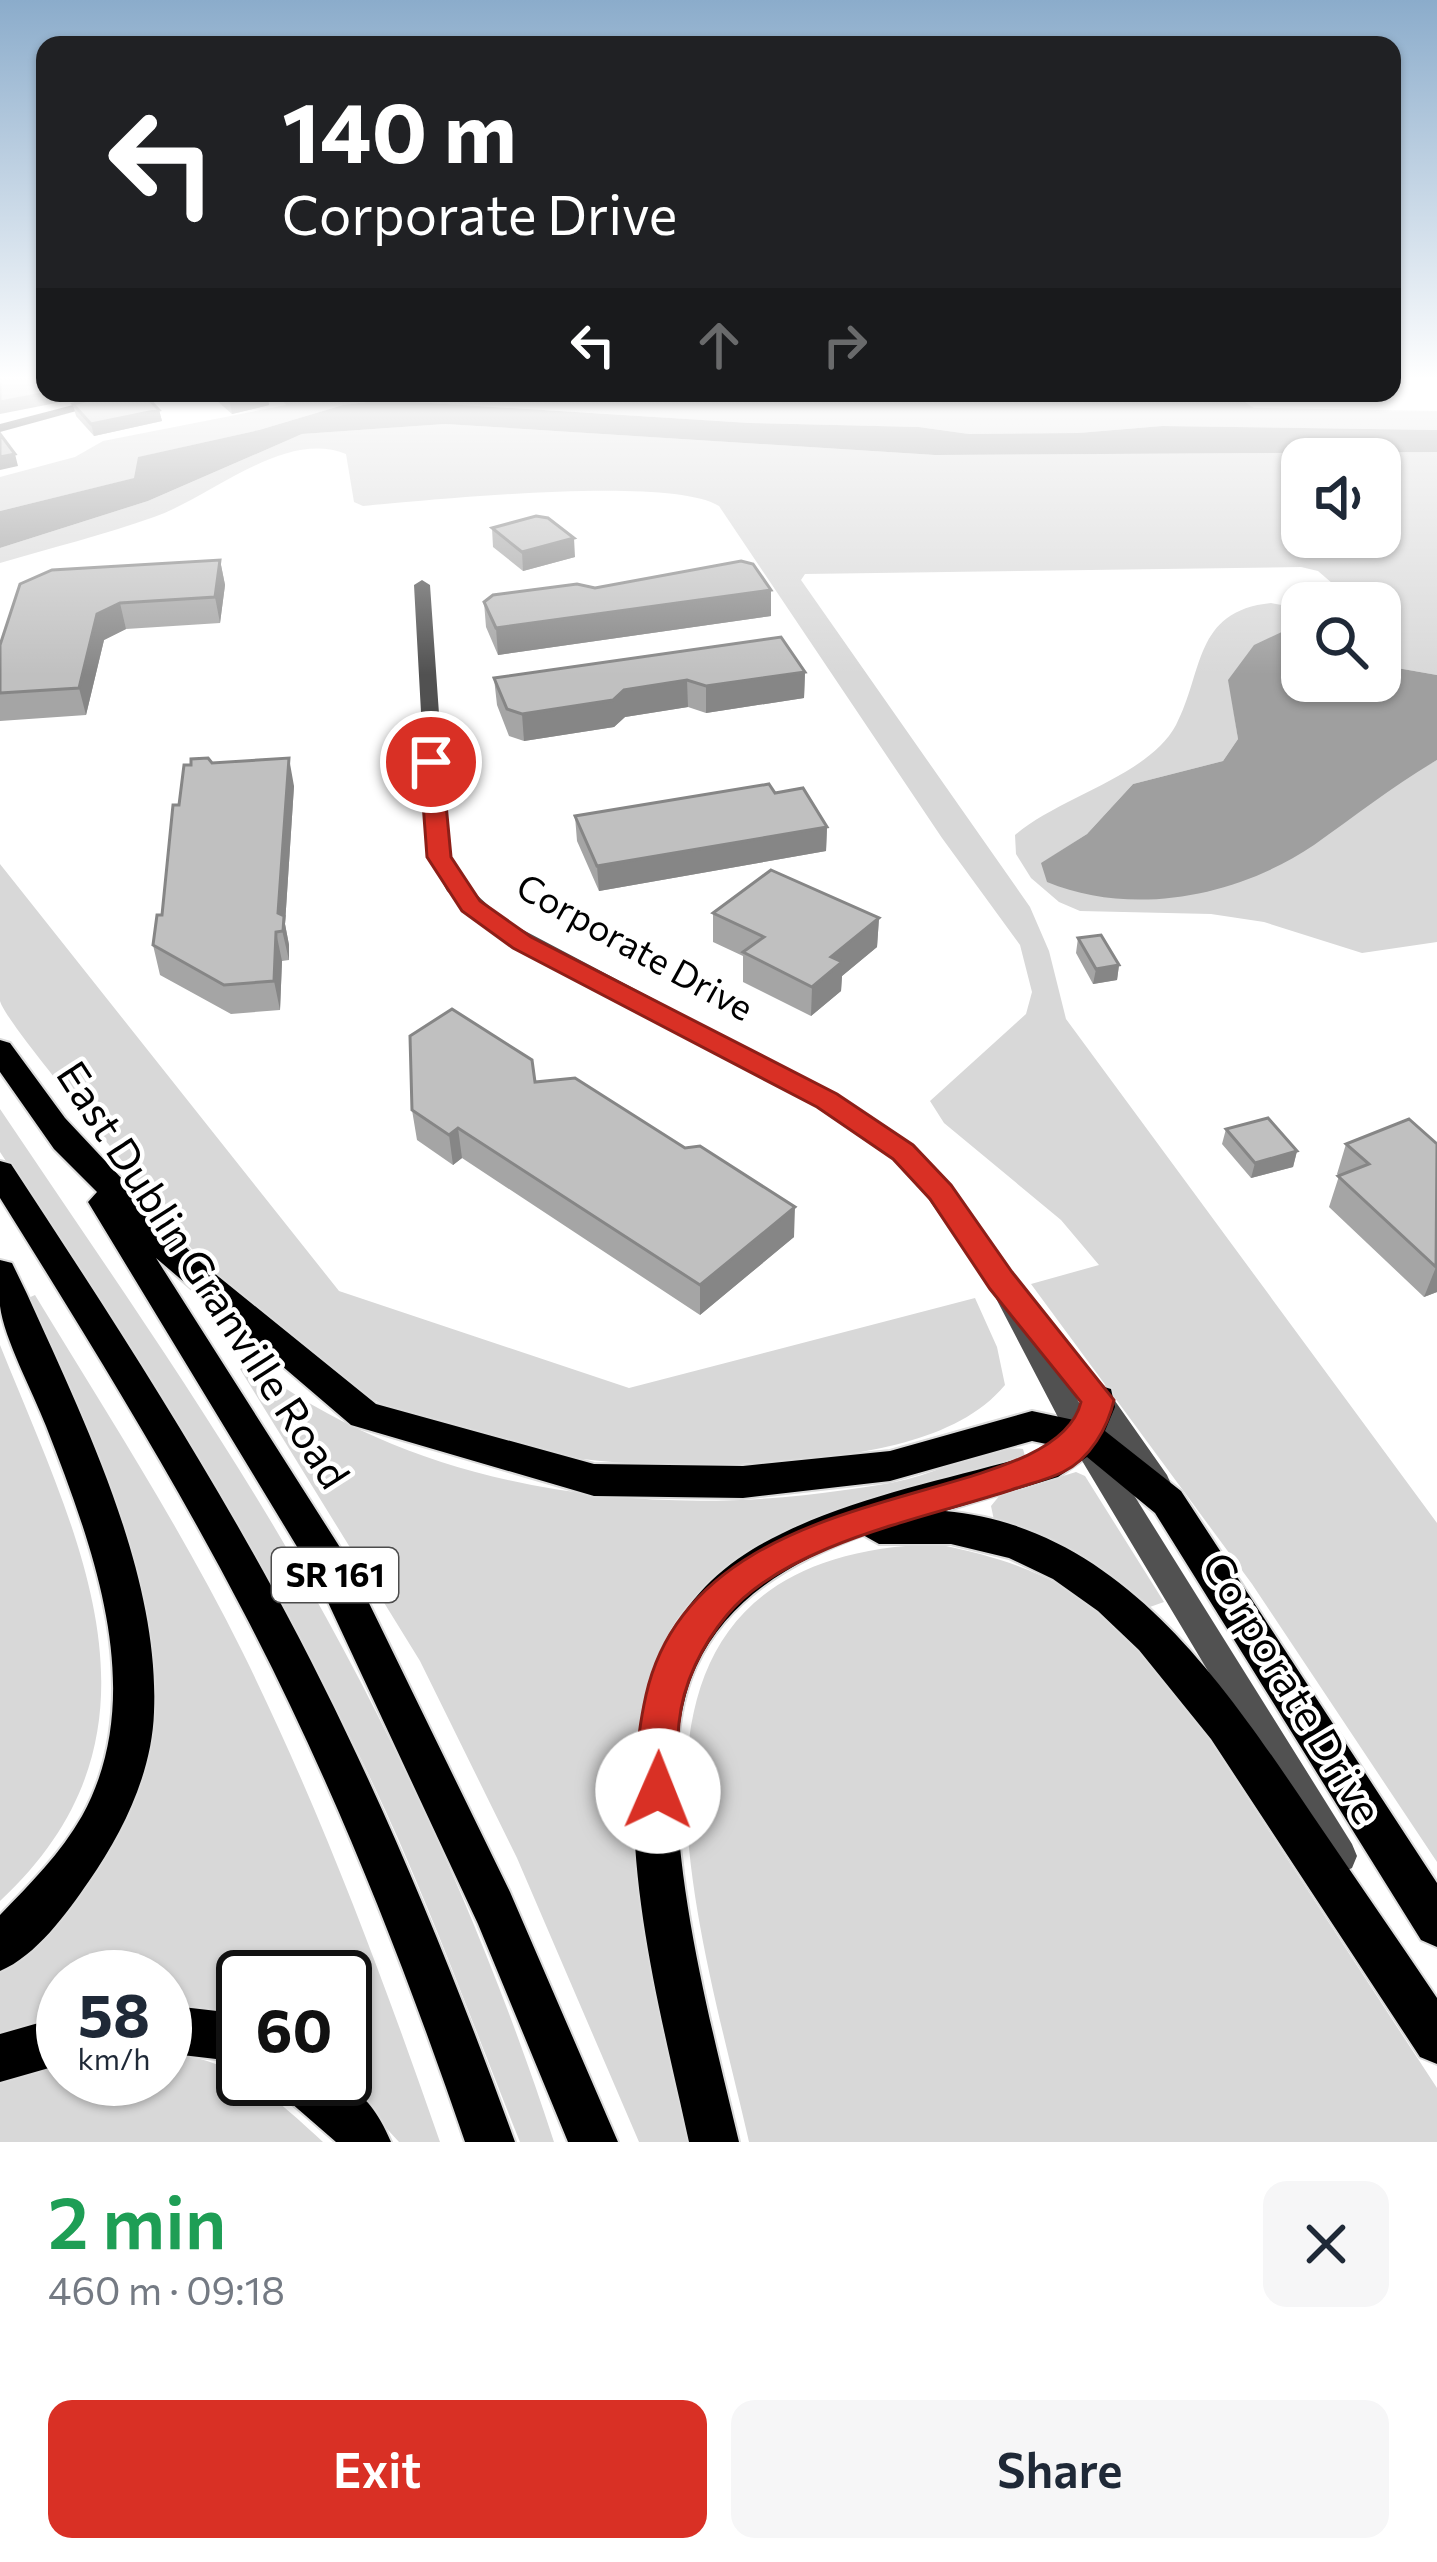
<!DOCTYPE html>
<meta charset="utf-8">
<style>
body{margin:0;font-family:Commissioner,sans-serif;background:#f6f6f7;color:#1f2937;height:100vh;display:flex;flex-direction:column;font-size:45px;white-space:nowrap}
*{box-sizing:border-box;margin:0}
p{font-size:39px;color:#747a83}
.icon{flex:none;width:66px;height:66px;fill:none;stroke:currentColor;stroke-width:2;stroke-linecap:round;stroke-linejoin:round}
.map{position:relative;height:2142px;overflow:hidden}
.details{display:flex;flex-direction:column;background:#fff;flex:1}
.details>*{flex:none}
.hud{position:absolute;left:36px;top:36px;width:1365px;height:366px;border-radius:24px;box-shadow:0 3px 9px #0004;background:#202124;color:#fff;overflow:hidden}
.controls{position:absolute;left:1281px;top:438px;display:grid;gap:24px}
.controls a{display:grid;place-items:center;width:120px;height:120px;border-radius:24px;background:#fff;box-shadow:0 3px 9px #0004;font-size:60px}
.speed{position:absolute;left:36px;top:1950px;display:flex;gap:24px;font-size:60px;font-weight:700;text-align:center}
.speed>*{display:grid;place-content:center;width:156px;height:156px;border-radius:50%;background:#fff;box-shadow:0 3px 9px #0004;line-height:1}
.speed small{font-size:30px;font-weight:400}
.speed .limit{border:6px solid #111;border-radius:18px;background:#fff;color:#111}
.pin{position:absolute;display:grid;place-items:center;width:102px;height:102px;color:#fff;margin:-51px;border:6px solid #fff;border-radius:50%;box-shadow:0 3px 12px #0007}
.me{position:absolute;width:132px;margin:-66px;rotate:1deg;stroke-linejoin:round;filter:drop-shadow(0 0 9px #0008)}
.turn{display:flex;align-items:center;gap:42px;height:252px;padding:0 48px;font-size:54px}
.turn .icon{width:156px;height:156px;stroke-width:2.5}
.turn b{display:block;font-size:84px;line-height:102px}
.lanes{display:flex;align-items:center;height:114px;padding:0 48px;background:#0003;justify-content:center;gap:60px;direction:ltr}
.lanes .off{opacity:.35}
.round{display:grid;place-items:center;flex:none;width:126px;height:126px;border-radius:24px;background:#f6f6f7}
.headline{display:flex;align-items:center;justify-content:space-between;height:204px;padding:0 48px}
h1{font-size:72px;font-weight:600;line-height:90px;color:#1e9e55}
.cta{display:flex;gap:24px;margin-top:auto;padding:24px 48px}
.cta a{flex:1;height:138px;border-radius:24px;background:#d93025;color:#fff;font-size:48px;font-weight:600;line-height:138px;text-align:center}
.cta a+a{background:#f6f6f7;color:#1f2937}
.map>svg:first-child{display:block}
</style>
<div class="map">
<svg width="1437" height="2142" viewBox="0 0 1437 2142">
<rect width="100%" height="100%" fill="#fff"/>
<!-- green -->
<path fill="#d8d8d8" fill-rule="evenodd" d="M 276,393 L 536,393 L 663,400 L 705,393 L 876,393 L 951,398 L 1005,393 L 1231,393 L 1254,408 L 1437,411 L 1437,430 L 1162,426 L 1078,433 L 969,434 L 919,427 L 750,423 L 383,400 L 343,405 L 259,430 L 139,457 L 135,478 L 0,511 L 0,477 L 75,457 L 103,441 L 286,405 Z
M 445,424 L 935,455 L 1437,452 L 1437,675 L 1380,665 L 1380,634 L 1395,638 L 1380,625 L 1380,603 L 1355,603 L 1318,571 L 1301,567 L 805,574 L 801,580 L 1030,907 L 1049,951 L 1066,1019 L 1437,1523 L 1437,1862 L 1252,1584 L 1031,1284 L 1099,1265 L 1061,1220 L 944,1123 L 930,1101 L 1026,1014 L 1032,992 L 1020,945 L 942,838 L 719,506 C 669,475 432,500 363,506 L 354,502 L 346,454 C 284,429 210,498 154,517 C 103,535 51,548 0,563 L 0,548 L 148,501 L 302,434 ZM 1302,459 L 1380,459 L 1380,537 L 1302,537 Z
M 1271,603 L 1302,609 L 1302,636 L 1286,630 L 1229,680 L 1238,739 L 1223,761 L 1133,784 L 1087,834 L 1042,863 L 1384,790 L 1437,760 L 1437,942 L 1362,953 L 1264,922 L 1211,914 L 1080,911 L 1059,902 L 1031,878 L 1016,854 L 1015,835 C 1059,797 1149,776 1176,725 C 1204,672 1193,611 1271,603 Z
M 0,864 L 339,1291 L 629,1388 L 975,1298 L 997,1347 L 1005,1385 C 957,1443 857,1455 786,1461 C 625,1475 451,1458 313,1365 C 238,1315 182,1237 127,1167 C 107,1141 5,1021 0,1001 C 0,968 0,900 0,864 Z
M 0,1109 C 88,1240 179,1370 261,1505 C 382,1704 482,1920 554,2142 L 520,2142 C 468,2013 421,1880 359,1755 C 255,1544 129,1348 0,1152 Z
M 35,1295 C 106,1412 181,1528 242,1651 C 320,1809 382,1975 440,2142 L 399,2142 L 341,2079 L 345,2079 L 345,1977 L 243,1977 L 243,2018 L 165,2004 L 165,1977 L 63,1977 L 63,2013 L 0,2034 L 0,1967 L 151,1728 L 153,1678 L 147,1631 L 26,1299 Z
M 0,1345 C 77,1537 183,1731 0,1901 Z
M 250,1363 C 414,1490 644,1520 845,1490 C 866,1487 888,1484 908,1479 C 943,1471 987,1445 1023,1449 L 1025,1456 C 950,1479 838,1502 772,1537 C 606,1626 632,1779 657,1934 C 669,2003 681,2073 692,2142 L 639,2142 L 517,1858 L 420,1661 L 240,1369 Z
M 1076,1472 L 1085,1476 L 1164,1602 L 1147,1608 L 1083,1559 L 994,1520 L 991,1506 L 1000,1495 Z
M 937,1544 C 1055,1568 1106,1602 1181,1696 L 1437,2088 L 1437,2142 L 749,2142 C 698,1915 572,1555 937,1544 Z
M 165,2054 C 231,2055 277,2100 323,2142 L 0,2142 L 0,2081 L 63,2062 L 63,2079 L 165,2079 Z"/>
<!-- water -->
<path fill="#9f9f9f" d="M 383,400 L 750,423 L 919,427 L 969,434 L 1078,433 L 1162,426 L 1437,430 L 1437,452 L 935,455 L 445,424 L 302,434 L 148,501 L 0,548 L 0,511 L 134,478 L 138,457 L 259,430 L 343,405 Z
M 1286,630 L 1302,636 L 1302,681 L 1380,681 L 1380,665 L 1437,675 L 1437,760 C 1393,786 1355,816 1314,845 C 1237,897 1132,917 1047,882 L 1041,863 L 1087,834 L 1133,784 L 1223,761 L 1238,739 L 1228,680 L 1254,645 Z"/>
<g fill="none" stroke-linecap="round" stroke-linejoin="round">
<defs>
<path id="primary" d="M 0,1040 L 10,1043 L 65,1118 L 198,1260 L 376,1404 L 594,1464 L 743,1466 L 890,1451 L 1032,1411 L 1074,1420 L 1085,1389 L 1098,1385 L 1111,1389 L 1115,1407 L 1105,1431 L 1181,1491 L 1437,1883 L 1437,1947 L 1421,1940 L 1155,1513 L 1087,1457 L 1058,1477 L 945,1511 C 1121,1527 1223,1683 1313,1816 C 1354,1876 1396,1937 1437,1998 L 1437,2064 L 1420,2057 L 1211,1739 L 1139,1650 L 1098,1611 L 1053,1579 L 1009,1558 L 951,1544 L 879,1544 L 863,1535 C 795,1560 728,1597 696,1667 C 643,1780 711,2022 739,2142 L 689,2142 C 651,1964 559,1666 753,1549 C 836,1500 938,1482 1029,1456 L 1051,1445 L 1032,1441 L 890,1481 L 743,1498 L 594,1496 L 351,1425 L 156,1258 L 348,1560 L 510,1892 L 618,2142 L 568,2142 L 478,1924 L 319,1583 L 88,1202 L 97,1192 L 54,1149 L 0,1072 Z
M 0,1161 L 11,1164 C 103,1304 194,1444 274,1591 C 370,1767 447,1954 515,2142 L 465,2142 C 403,1961 333,1783 244,1613 C 170,1471 85,1334 0,1198 Z
M 0,1260 L 12,1263 L 27,1294 C 83,1418 160,1574 154,1712 C 152,1773 123,1832 89,1881 C 67,1913 36,1956 0,1971 L 0,1915 C 30,1884 61,1853 82,1816 C 150,1693 92,1545 46,1426 C 33,1392 4,1339 0,1306 C 0,1291 0,1275 0,1260 Z
M 165,2005 L 217,2011 L 243,2022 L 243,2070 L 216,2059 L 165,2053 Z
M 63,2016 L 63,2064 L 0,2082 L 0,2034 Z
M 276,2079 C 336,2079 364,2078 391,2142 L 336,2142 L 283,2096 Z"/>
</defs>
<!-- primary casing -->
<use href="#primary" stroke="#dbdbdb" stroke-width="4"/>
<!-- street -->
<path fill="#515151" fill-rule="evenodd" d="M 119,393 L 142,393 L 0,432 L 0,424 Z
M 422,580 L 430,585 L 449,857 L 464,883 L 504,920 L 836,1095 L 912,1146 L 931,1165 L 1011,1274 L 1030,1310 L 1043,1313 L 1108,1391 L 1167,1475 L 1171,1484 L 1167,1493 L 1156,1496 L 1145,1493 L 1070,1385 L 1092,1428 L 1352,1844 L 1357,1856 L 1352,1868 L 1339,1874 L 1326,1868 L 1072,1444 L 990,1287 L 913,1177 L 894,1158 L 818,1107 L 488,930 L 447,891 L 429,857 L 414,585 Z"/>
<!-- primary -->
<use href="#primary" fill="#000" fill-rule="evenodd"/>
</g>
<!-- wall -->
<path fill="#a5a5a5" d="M 208,393 L 266,393 L 269,405 L 232,414 Z
M 73,404 L 159,410 L 162,421 L 94,436 L 76,416 Z
M 492,528 L 575,557 L 523,571 L 493,547 Z
M 220,560 L 225,585 L 220,623 L 126,629 L 104,640 L 86,715 L 0,721 L 0,645 Z
M 595,588 L 771,616 L 498,655 L 486,627 L 484,602 Z
M 805,672 L 804,698 L 706,713 L 688,707 L 625,717 L 614,727 L 524,741 L 509,736 L 497,705 L 494,678 Z
M 212,763 L 294,786 L 285,924 L 289,945 L 289,960 L 282,961 L 280,1010 L 231,1014 L 160,975 L 153,945 L 162,915 L 179,805 L 191,765 Z
M 775,793 L 827,827 L 826,851 L 599,891 L 577,841 L 575,816 Z
M 713,913 L 879,918 L 877,947 L 842,976 L 841,991 L 811,1016 L 743,982 L 743,956 L 713,942 Z
M 1078,938 L 1119,965 L 1117,980 L 1093,984 L 1076,953 Z
M 535,1082 L 794,1237 L 700,1315 L 462,1158 L 453,1165 L 417,1140 L 412,1110 Z
M 1226,1129 L 1297,1151 L 1293,1167 L 1251,1178 L 1222,1144 Z
M 1346,1144 L 1437,1144 L 1437,1292 L 1424,1297 L 1329,1207 L 1339,1176 L 1337,1174 Z"/>
<!-- shaded-wall -->
<path fill="#868686" d="M 47,393 L 107,393 L 0,414 L 0,402 Z
M 267,394 L 269,405 L 232,414 L 230,402 Z
M 159,410 L 162,421 L 94,436 L 91,424 Z
M 15,454 L 18,466 L 0,470 L 0,457 Z
M 574,538 L 575,557 L 523,571 L 522,552 Z
M 220,560 L 225,585 L 220,623 L 215,597 Z
M 771,590 L 771,616 L 498,655 L 496,628 Z
M 120,603 L 126,629 L 104,640 L 86,715 L 79,688 L 97,614 Z
M 805,672 L 804,698 L 706,713 L 706,686 Z
M 687,680 L 688,707 L 625,717 L 614,727 L 524,741 L 522,714 L 624,690 Z
M 289,758 L 294,786 L 285,924 L 289,945 L 289,960 L 278,913 Z
M 827,827 L 826,851 L 599,891 L 597,866 Z
M 879,918 L 877,947 L 842,976 L 841,991 L 811,1016 L 812,987 L 831,957 Z
M 276,932 L 282,961 L 280,1010 L 274,981 Z
M 1119,965 L 1117,980 L 1093,984 L 1096,969 Z
M 458,1128 L 462,1158 L 453,1165 L 449,1135 Z
M 1297,1151 L 1293,1167 L 1251,1178 L 1255,1163 Z
M 795,1207 L 794,1237 L 700,1315 L 700,1285 Z
M 1437,1266 L 1437,1292 L 1424,1297 L 1436,1267 Z"/>
<!-- building -->
<path fill="#c0c0c0" stroke="#868686" stroke-width="3" d="M 0,375 L 45,375 L 45,393 L 47,393 L 0,402 Z
M 114,393 L 143,393 L 159,410 L 91,424 L 73,404 Z
M 219,393 L 266,393 L 267,394 L 230,402 Z
M 0,434 L 15,454 L 0,457 Z
M 536,516 L 548,518 L 574,538 L 522,552 L 492,528 Z
M 220,560 L 215,597 L 120,603 L 97,614 L 79,688 L 0,693 L 0,645 L 20,584 L 52,570 Z
M 741,561 L 753,564 L 771,590 L 496,628 L 484,602 L 493,595 L 577,584 L 595,588 Z
M 781,637 L 805,672 L 706,686 L 687,680 L 624,690 L 613,700 L 522,714 L 507,709 L 494,678 Z
M 208,758 L 212,763 L 289,758 L 278,913 L 284,916 L 283,931 L 276,932 L 274,981 L 224,985 L 153,945 L 157,915 L 162,915 L 173,805 L 179,805 L 184,765 L 191,765 L 191,759 Z
M 769,784 L 775,793 L 803,788 L 827,827 L 597,866 L 575,816 Z
M 771,870 L 879,918 L 831,957 L 842,962 L 812,987 L 743,952 L 764,937 L 713,913 Z
M 1101,935 L 1119,965 L 1096,969 L 1078,938 Z
M 452,1009 L 532,1060 L 535,1082 L 575,1078 L 685,1148 L 700,1146 L 795,1207 L 700,1285 L 458,1128 L 449,1135 L 412,1110 L 410,1036 Z
M 1268,1118 L 1297,1151 L 1255,1163 L 1226,1129 Z
M 1409,1119 L 1437,1144 L 1436,1267 L 1338,1176 L 1369,1164 L 1346,1144 Z"/>
<!-- sky -->
<linearGradient id="sky" x2="0" y2="1"><stop stop-color="#8baccb"/><stop offset="0.56" stop-color="#fff"/><stop offset="1" stop-color="#fff" stop-opacity="0"/></linearGradient>
<rect width="1437" height="675" fill="url(#sky)"/>
<!-- route -->
<path fill="#d93025" stroke="#8d1f18" stroke-width="3" d="M 431,755 L 442,762 L 451,857 L 480,901 L 531,937 L 837,1094 L 913,1145 L 951,1185 L 1012,1272 L 1114,1400 C 1108,1427 1090,1459 1063,1472 C 1047,1480 1028,1484 1011,1490 C 925,1518 786,1544 727,1615 C 702,1645 683,1683 679,1723 C 676,1750 683,1779 672,1805 L 658,1810 L 644,1805 C 631,1774 639,1727 646,1695 C 697,1466 1054,1515 1081,1402 L 990,1289 L 930,1199 L 893,1159 L 817,1107 L 513,948 L 462,911 L 427,857 L 420,762 Z"/>
<g text-anchor="middle" stroke-width="9" stroke-linejoin="round" paint-order="stroke">
<!-- shield labels -->
<rect fill="#fff" stroke="#4c4c4c" stroke-width="3" x="272" y="1548" width="126" height="54" rx="9"/>
<g font-size="33" font-weight="bold" fill="#000">
<text x="335" y="1587">SR 161</text>
</g>
<!-- street labels -->
<g font-size="36" fill="#000" stroke="#fff">
<text transform="translate(635 947) rotate(29)" y="13">Corporate Drive</text>
</g>
<!-- near-street labels -->
<g font-size="42" fill="#000" stroke="#fff">
<text transform="translate(203 1275) rotate(57)" y="15">East Dublin Granville Road</text>
<text transform="translate(1292 1688) rotate(59)" y="15">Corporate Drive</text>
</g>
</g>
</svg>
<div class="controls">
<a><svg class="icon" aria-label="sound" viewBox="0 0 24 24"><path d="M4 9h4l5-4v14l-5-4H4zM17 9q2 3 0 6"/></svg></a>
<a><svg class="icon" aria-label="search" viewBox="0 0 24 24"><circle cx="10" cy="10" r="6"/><path d="M15 15l6 6"/></svg></a>
</div>
<div class="speed"><div>58<small>km/h</small></div><div class="limit">60</div></div>
<div class="pin" style="left:431px;top:762px;background:#d93025"><svg class="icon" aria-label="arrive" viewBox="0 0 24 24"><path d="M6 21V4h12l-3 4 3 4H6"/></svg></div>
<svg class="me" style="left:658px;top:1791px" viewBox="-20 -20 40 40"><circle r="19" fill="#fff"/><path d="M0-13L10 11 0 6-10 11z" fill="#d93025"/></svg>
<div class="hud">
<div class="turn"><svg class="icon" aria-label="left" viewBox="0 0 24 24"><path d="M17 20v-9H6M10 6l-5 5 5 5"/></svg><div><b>140 m</b>Corporate Drive</div></div>
<div class="lanes"><svg class="icon" aria-label="left" viewBox="0 0 24 24"><path d="M17 20v-9H6M10 6l-5 5 5 5"/></svg><svg class="icon off" aria-label="ahead" viewBox="0 0 24 24"><path d="M12 20V5M6 11l6-6 6 6"/></svg><svg class="icon off" aria-label="right" viewBox="0 0 24 24"><path d="M7 20v-9h11M14 6l5 5-5 5"/></svg></div>
</div>
</div>
<section class="details">
<div class="headline"><div><h1>2 min</h1><p>460 m · 09:18</p></div><a class="round"><svg class="icon" aria-label="close" viewBox="0 0 24 24"><path d="M6 6l12 12M18 6L6 18"/></svg></a></div>
<div class="cta"><a>Exit</a><a>Share</a></div>
</section>
